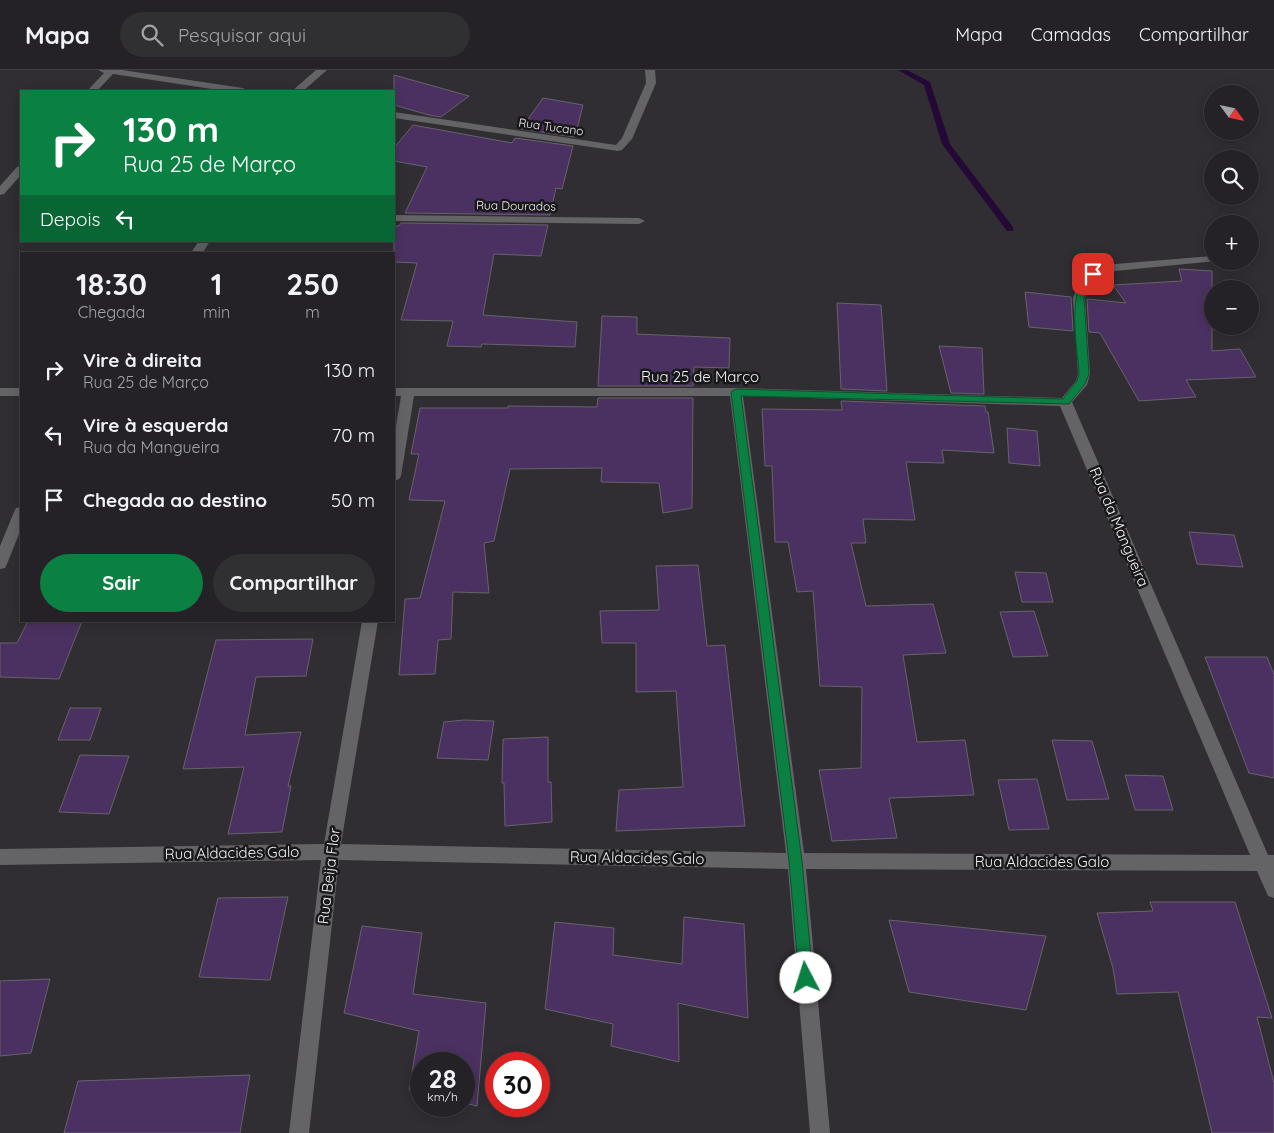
<!DOCTYPE html>
<html lang="pt">
<meta charset="utf-8">
<style>
body{margin:0;font-family:Quicksand,sans-serif;background:#302f32;color:#f1f3f6;height:100vh;display:flex;flex-direction:column;font-size:19px;white-space:nowrap}
*{box-sizing:border-box;margin:0}
p{font-size:16px;color:#a3a4a7}
.icon{flex:none;width:28px;height:28px;fill:none;stroke:currentColor;stroke-width:2;stroke-linecap:round;stroke-linejoin:round}
.map{position:relative;flex:1;overflow:hidden}
.side{position:absolute;left:20px;top:182px;width:375px;height:370px;display:flex;flex-direction:column;background:#242226;border-radius:0px;box-shadow:0 2px 12px #0003,0 0 0 1px #413f43}
.side>*{flex:none}
.top-card{position:absolute;left:20px;top:20px;width:375px;height:152px;border-radius:0px;box-shadow:0 2px 12px #0003,0 0 0 1px #413f43;background:#0b8043;color:#fff;overflow:hidden}
.needle{width:32px;rotate:123deg}
.buttons{position:absolute;left:1204px;top:15px;display:grid;gap:10px}
.buttons a{display:grid;place-items:center;width:55px;height:55px;border-radius:50%;background:#242226;box-shadow:0 2px 12px #0003,0 0 0 1px #413f43;font-size:25px}
.speed{position:absolute;left:410px;top:982px;display:flex;gap:10px;font-size:25px;font-weight:700;text-align:center}
.speed>*{display:grid;place-content:center;width:65px;height:65px;border-radius:50%;background:#242226;box-shadow:0 2px 12px #0003,0 0 0 1px #413f43;line-height:1}
.speed small{font-size:12px;font-weight:400}
.speed .limit{border:8px solid #d22;background:#fff;color:#111}
.pin{position:absolute;display:grid;place-items:center;width:42px;height:42px;color:#fff;margin:-21px;border-radius:10px;box-shadow:0 2px 8px #0006}
.me{position:absolute;width:55px;margin:-28px;rotate:355deg;stroke-linejoin:round;filter:drop-shadow(0 0 4px #0008)}
.turn{display:flex;align-items:center;gap:18px;height:105px;padding:0 20px;font-size:22px}
.turn .icon{width:65px;height:65px;stroke-width:2.5}
.turn b{display:block;font-size:35px;line-height:42px}
.then{display:flex;align-items:center;height:48px;padding:0 20px;background:#0003;gap:10px;font-size:19px}
.eta{display:flex;justify-content:space-evenly;align-items:center;height:85px;text-align:center}
.eta b{font-size:30px;font-weight:800;line-height:35px}
.primary-button{display:flex;gap:10px;margin-top:auto;padding:10px 20px}
.primary-button a{flex:1;height:58px;border-radius:30px;background:#0b8043;color:#fff;font-size:20px;font-weight:800;line-height:58px;text-align:center}
.primary-button a+a{background:#302f32;color:#f1f3f6}
ul{padding:0;list-style:none}
li{display:flex;align-items:center;gap:15px;height:65px;padding:0 20px}
li div{flex:1}
li b{display:block;font-size:19px}
li em{font-style:normal}
header{display:flex;align-items:center;gap:30px;box-sizing:border-box;height:70px;padding:0 25px;background:#242226;border-bottom:1px solid #413f43}
header strong{font-size:24px}
nav{display:flex;gap:28px;margin-inline-start:auto;font-size:18px}
.search{width:350px;height:45px;background:#302f32;display:flex;align-items:center;gap:12px;box-sizing:border-box;padding:0 18px;border-radius:28px;color:#a3a4a7;font-size:19px}
.map>svg:first-child{display:block}
</style>
<header>
<strong>Mapa</strong>
<div class="search"><svg class="icon" aria-label="search" viewBox="0 0 24 24"><circle cx="10" cy="10" r="6"/><path d="M15 15l6 6"/></svg>Pesquisar aqui</div>
<nav><a>Mapa</a><a>Camadas</a><a>Compartilhar</a></nav>
</header>
<div class="map">
<svg width="1274" height="1063" viewBox="0 0 1274 1063">
<rect width="100%" height="100%" fill="#302e33"/>
<g fill="none" stroke-linecap="round" stroke-linejoin="round">
<!-- stream -->
<path fill="#240937" fill-rule="evenodd" d="M 898,0 L 907,0 L 930,12 L 950,74 L 1013,157 L 1013,161 L 1007,161 L 942,74 L 924,15 Z"/>
</g>
<!-- building -->
<path fill="#4b3161" stroke="#666369" d="M 394,5 L 469,26 L 441,47 L 429,45 L 394,35 Z
M 543,28 L 583,35 L 575,67 L 521,59 Z
M 413,55 L 512,73 L 515,68 L 573,76 L 562,119 L 556,118 L 550,145 L 405,143 L 427,97 L 394,91 L 394,78 Z
M 401,153 L 548,155 L 541,186 L 494,184 L 483,245 L 577,252 L 575,277 L 482,274 L 481,277 L 447,276 L 453,251 L 401,250 L 417,193 L 394,192 L 394,156 L 399,156 Z
M 1179,199 L 1212,201 L 1212,281 L 1240,279 L 1256,307 L 1186,310 L 1196,327 L 1139,331 L 1100,263 L 1089,262 L 1087,229 L 1126,233 L 1113,215 L 1182,211 Z
M 1025,222 L 1071,227 L 1073,261 L 1029,257 Z
M 837,233 L 881,235 L 887,321 L 841,319 Z
M 602,246 L 637,247 L 637,264 L 730,268 L 729,298 L 694,297 L 693,316 L 598,316 Z
M 939,276 L 982,278 L 984,324 L 951,323 Z
M 598,328 L 693,328 L 692,438 L 663,443 L 659,413 L 601,412 L 602,398 L 510,399 L 494,471 L 484,473 L 489,523 L 453,522 L 451,569 L 438,570 L 435,604 L 399,605 L 405,529 L 420,528 L 445,431 L 409,430 L 419,384 L 411,384 L 420,338 L 508,338 L 508,336 L 597,337 Z
M 841,331 L 985,336 L 986,342 L 988,342 L 994,383 L 942,380 L 944,393 L 906,392 L 915,450 L 863,449 L 866,473 L 851,473 L 866,536 L 933,534 L 946,583 L 903,585 L 917,672 L 965,670 L 974,725 L 889,728 L 897,768 L 832,771 L 819,700 L 861,698 L 862,617 L 820,616 L 813,521 L 797,522 L 788,472 L 775,472 L 772,396 L 765,396 L 762,339 L 842,340 Z
M 1007,358 L 1037,361 L 1040,396 L 1009,393 Z
M 1189,462 L 1234,465 L 1243,497 L 1197,494 Z
M 698,495 L 707,576 L 725,575 L 745,756 L 616,761 L 619,720 L 683,717 L 676,621 L 636,622 L 636,573 L 602,573 L 600,541 L 659,540 L 656,496 Z
M 1015,502 L 1046,503 L 1053,532 L 1022,532 Z
M 1034,541 L 1048,586 L 1013,587 L 1000,542 Z
M 28,551 L 82,551 L 59,609 L 0,607 L 0,573 L 17,573 Z
M 313,569 L 306,606 L 256,607 L 245,665 L 301,662 L 288,716 L 291,716 L 282,762 L 228,764 L 244,697 L 183,699 L 216,570 Z
M 1205,587 L 1267,587 L 1274,605 L 1274,708 L 1249,703 Z
M 70,638 L 101,638 L 90,670 L 58,670 Z
M 464,650 L 494,651 L 488,690 L 437,688 L 444,652 Z
M 548,667 L 548,712 L 551,712 L 552,752 L 505,756 L 504,713 L 502,713 L 503,669 Z
M 1052,670 L 1092,671 L 1109,729 L 1067,730 Z
M 80,685 L 129,686 L 109,744 L 59,742 Z
M 1125,705 L 1163,706 L 1173,740 L 1135,740 Z
M 1037,709 L 1049,759 L 1009,760 L 998,710 Z
M 288,827 L 270,910 L 199,907 L 218,828 Z
M 1150,832 L 1235,832 L 1272,948 L 1257,947 L 1274,1013 L 1274,1063 L 1212,1063 L 1178,922 L 1117,924 L 1113,898 L 1097,843 L 1153,841 Z
M 684,847 L 744,854 L 748,948 L 678,933 L 679,992 L 611,976 L 613,954 L 545,939 L 555,852 L 614,858 L 613,885 L 682,894 Z
M 889,850 L 1046,866 L 1026,940 L 909,922 Z
M 362,856 L 422,863 L 413,924 L 486,933 L 477,1036 L 464,1033 L 464,994 L 421,994 L 421,1023 L 409,1020 L 419,961 L 344,943 Z
M 50,909 L 31,983 L 0,986 L 0,911 Z
M 250,1005 L 240,1063 L 64,1063 L 78,1011 Z"/>
<g fill="none" stroke-linecap="round" stroke-linejoin="round">
<!-- lane -->
<path fill="#646365" fill-rule="evenodd" d="M 316,0 L 327,0 L 303,21 L 292,21 Z"/>
<!-- street -->
<path fill="#646365" fill-rule="evenodd" d="M 98,0 L 122,0 L 243,18 L 248,21 L 225,21 L 113,4 L 97,21 L 87,21 L 104,3 Z
M 645,0 L 655,0 L 656,13 L 632,69 L 622,80 L 618,81 L 394,48 L 394,42 L 616,75 L 622,68 L 646,13 Z
M 21,96 L 21,105 L 4,124 L 0,125 L 0,116 L 17,97 Z
M 394,145 L 639,148 L 645,151 L 639,154 L 394,151 Z
M 199,171 L 210,171 L 202,184 L 190,184 Z
M 1212,186 L 1212,191 L 1216,191 L 1115,201 L 1093,210 L 1085,228 L 1090,304 L 1087,315 L 1072,332 L 1268,785 L 1274,785 L 1274,828 L 1268,826 L 1257,801 L 806,799 L 830,1063 L 810,1063 L 788,799 L 339,790 L 309,1063 L 289,1063 L 321,790 L 0,795 L 0,779 L 324,774 L 362,551 L 378,551 L 341,774 L 786,783 L 730,326 L 414,326 L 401,406 L 399,409 L 394,411 L 394,368 L 401,326 L 394,326 L 394,318 L 736,318 L 1062,328 L 1076,311 L 1078,304 L 1073,228 L 1078,215 L 1085,205 L 1097,199 L 1115,194 ZM 743,326 L 1060,336 L 1250,785 L 804,783 Z
M 0,318 L 21,318 L 21,326 L 0,326 Z
M 21,437 L 21,459 L 7,494 L 5,498 L 0,499 L 0,476 L 14,442 L 16,438 Z"/>
</g>
<!-- route -->
<path fill="#0b8043" stroke="#07532c" d="M 1093,201 L 1097,204 L 1087,216 L 1084,228 L 1089,304 L 1085,314 L 1069,334 L 741,326 L 802,791 L 813,908 L 811,912 L 806,914 L 801,912 L 799,908 L 789,791 L 731,322 L 736,319 L 1063,329 L 1077,311 L 1079,304 C 1078,280 1064,212 1093,201 Z"/>
<g text-anchor="middle" stroke-width="5" stroke-linejoin="round" paint-order="stroke">
<!-- far-street labels -->
<g font-size="12" fill="#f1eff2" stroke="#181719">
<text transform="translate(551 57) rotate(8)" y="4">Rua Tucano</text>
<text transform="translate(516 136) rotate(1)" y="4">Rua Dourados</text>
</g>
<!-- street labels -->
<g font-size="15" fill="#f1eff2" stroke="#181719">
<text x="700" y="312">Rua 25 de Março</text>
<text transform="translate(1119 457) rotate(67)" y="5">Rua da Mangueira</text>
<text transform="translate(232 783) rotate(-1)" y="5">Rua Aldacides Galo</text>
<text transform="translate(637 788) rotate(1)" y="5">Rua Aldacides Galo</text>
<text x="1042" y="797">Rua Aldacides Galo</text>
<text transform="translate(329 806) rotate(-83)" y="5">Rua Beija Flor</text>
</g>
</g>
</svg>
<div class="buttons">
<a><svg class="needle" viewBox="-14 -14 28 28"><path d="M0-13l5 13h-10z" fill="#e53935"/><path d="M0 13l5-13h-10z" fill="#a3a4a7"/></svg></a>
<a><svg class="icon" aria-label="search" viewBox="0 0 24 24"><circle cx="10" cy="10" r="6"/><path d="M15 15l6 6"/></svg></a>
<a>+</a>
<a>−</a>
</div>
<div class="speed"><div>28<small>km/h</small></div><div class="limit">30</div></div>
<div class="pin" style="left:1093px;top:204px;background:#d93025"><svg class="icon" aria-label="arrive" viewBox="0 0 24 24"><path d="M6 21V4h12l-3 4 3 4H6"/></svg></div>
<svg class="me" style="left:806px;top:908px" viewBox="-20 -20 40 40"><circle r="19" fill="#fff"/><path d="M0-13L10 11 0 6-10 11z" fill="#0b8043"/></svg>
<div class="top-card">
<div class="turn"><svg class="icon" aria-label="right" viewBox="0 0 24 24"><path d="M7 20v-9h11M14 6l5 5-5 5"/></svg><div><b>130 m</b>Rua 25 de Março</div></div>
<div class="then">Depois<svg class="icon" aria-label="left" viewBox="0 0 24 24"><path d="M17 20v-9H6M10 6l-5 5 5 5"/></svg></div>
</div>
<section class="side">
<div class="eta">
<div><b>18:30</b><p>Chegada</p></div>
<div><b>1</b><p>min</p></div>
<div><b>250</b><p>m</p></div>
</div>
<ul>
<li><svg class="icon" aria-label="right" viewBox="0 0 24 24"><path d="M7 20v-9h11M14 6l5 5-5 5"/></svg><div><b>Vire à direita</b><p>Rua 25 de Março</p></div><em>130 m</em></li>
<li><svg class="icon" aria-label="left" viewBox="0 0 24 24"><path d="M17 20v-9H6M10 6l-5 5 5 5"/></svg><div><b>Vire à esquerda</b><p>Rua da Mangueira</p></div><em>70 m</em></li>
<li><svg class="icon" aria-label="arrive" viewBox="0 0 24 24"><path d="M6 21V4h12l-3 4 3 4H6"/></svg><div><b>Chegada ao destino</b></div><em>50 m</em></li>
</ul>
<div class="primary-button"><a>Sair</a><a>Compartilhar</a></div>
</section>
</div>
